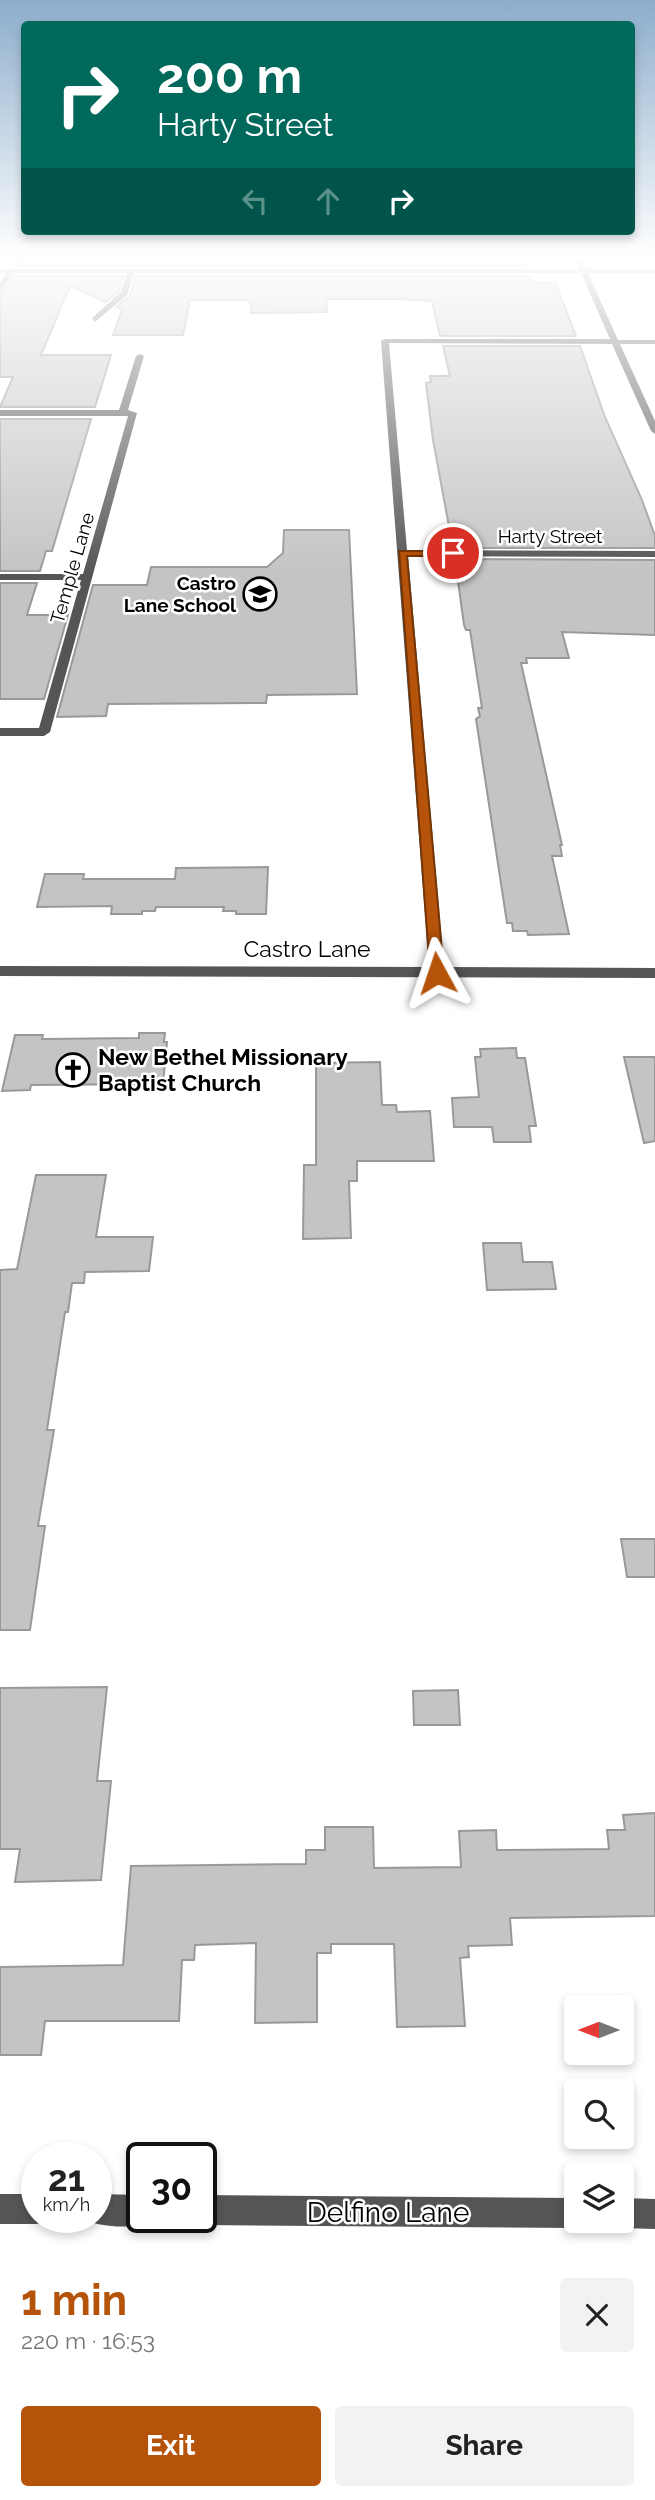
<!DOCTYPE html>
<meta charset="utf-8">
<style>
body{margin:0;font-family:Raleway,sans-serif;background:#f2f2f2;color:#222;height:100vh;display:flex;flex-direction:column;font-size:26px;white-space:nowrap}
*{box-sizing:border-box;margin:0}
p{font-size:23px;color:#767676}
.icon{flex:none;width:38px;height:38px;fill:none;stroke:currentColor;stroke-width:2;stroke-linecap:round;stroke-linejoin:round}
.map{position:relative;height:2255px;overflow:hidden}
.sheet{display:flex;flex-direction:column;background:#fff;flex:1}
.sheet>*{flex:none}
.guide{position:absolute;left:21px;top:21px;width:614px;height:214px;border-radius:7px;box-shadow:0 4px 10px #0003;background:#00695c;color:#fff;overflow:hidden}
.needle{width:46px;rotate:270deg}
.fabs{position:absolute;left:564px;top:1995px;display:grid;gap:14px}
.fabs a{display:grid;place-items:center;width:70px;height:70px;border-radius:7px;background:#fff;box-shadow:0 4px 10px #0003;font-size:35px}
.speed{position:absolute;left:21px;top:2142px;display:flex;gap:14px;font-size:35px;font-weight:700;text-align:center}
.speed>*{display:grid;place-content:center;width:91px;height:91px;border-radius:50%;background:#fff;box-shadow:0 4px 10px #0003;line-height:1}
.speed small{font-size:18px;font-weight:400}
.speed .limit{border:4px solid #111;border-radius:10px;background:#fff;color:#111}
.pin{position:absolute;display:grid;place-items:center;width:60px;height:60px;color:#fff;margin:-30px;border:4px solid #fff;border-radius:50%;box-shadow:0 2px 7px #0007}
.me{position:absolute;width:77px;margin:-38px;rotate:355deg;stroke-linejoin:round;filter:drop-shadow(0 0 5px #0008)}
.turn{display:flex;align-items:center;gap:24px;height:147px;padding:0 21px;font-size:32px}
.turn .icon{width:91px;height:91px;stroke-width:2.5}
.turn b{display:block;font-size:49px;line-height:60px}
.lanes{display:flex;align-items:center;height:66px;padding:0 21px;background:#0003;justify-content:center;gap:35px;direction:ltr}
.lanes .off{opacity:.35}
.round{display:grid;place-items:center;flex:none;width:74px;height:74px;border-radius:7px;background:#f2f2f2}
.head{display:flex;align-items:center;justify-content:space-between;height:119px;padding:0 21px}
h1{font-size:42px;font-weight:700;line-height:52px;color:#b45309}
.primary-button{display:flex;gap:14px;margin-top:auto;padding:14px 21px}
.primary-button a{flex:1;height:80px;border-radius:7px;background:#b45309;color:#fff;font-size:28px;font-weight:700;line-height:80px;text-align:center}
.primary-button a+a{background:#f2f2f2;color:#222}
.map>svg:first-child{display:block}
</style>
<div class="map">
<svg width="655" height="2255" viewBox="0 0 655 2255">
<rect width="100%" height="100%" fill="#fff"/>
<!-- building -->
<path fill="#c4c4c4" stroke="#999" stroke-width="2" d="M 8,257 L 522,257 L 526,266 L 14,266 L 17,261 Z
M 14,276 L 123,276 L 119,291 L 106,302 L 70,286 L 41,355 L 111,355 L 95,407 L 0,407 L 13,377 L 0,377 L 0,295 Z
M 136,276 L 530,276 L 532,283 L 555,282 L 576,336 L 440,336 L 432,301 L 397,299 L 326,299 L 327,312 L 251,313 L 251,302 L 245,300 L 190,300 L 183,335 L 113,335 L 122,310 L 116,307 L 130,296 Z
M 443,346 L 580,346 L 605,417 L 642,500 L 655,536 L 655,548 L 453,548 L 433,440 L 426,383 L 431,382 L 430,376 L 450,376 Z
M 0,419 L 91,419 L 52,551 L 46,551 L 40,571 L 0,571 Z
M 284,530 L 349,530 L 357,694 L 267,695 L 266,703 L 108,704 L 106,716 L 57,717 L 93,585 L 147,585 L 151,567 L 267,567 L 283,553 Z
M 455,559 L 655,560 L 655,635 L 562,632 L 569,658 L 526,658 L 527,663 L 521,663 L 562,845 L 560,845 L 562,856 L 552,856 L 569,934 L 528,935 L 527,931 L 513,931 L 512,923 L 507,923 L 476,719 L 480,716 L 478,708 L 482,708 L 470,630 L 466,630 L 464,625 Z
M 0,583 L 37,583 L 27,615 L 68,615 L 44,699 L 0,699 Z
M 268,867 L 266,914 L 236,914 L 236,911 L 223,911 L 224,907 L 156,907 L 155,911 L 142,911 L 142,914 L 111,914 L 112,906 L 37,907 L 45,874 L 84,874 L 83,879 L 175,879 L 176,868 Z
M 139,1033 L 165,1033 L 164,1042 L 167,1042 L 163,1084 L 31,1085 L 30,1090 L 2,1091 L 15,1035 L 43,1035 L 42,1039 L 139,1038 Z
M 516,1048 L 517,1058 L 525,1058 L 536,1126 L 529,1126 L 531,1142 L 494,1142 L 492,1127 L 454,1127 L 452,1098 L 479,1097 L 475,1057 L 481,1057 L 480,1049 Z
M 624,1057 L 655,1057 L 655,1141 L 644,1143 Z
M 380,1062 L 382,1105 L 396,1105 L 397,1112 L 430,1111 L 434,1161 L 357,1161 L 357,1181 L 349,1181 L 351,1238 L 303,1239 L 304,1165 L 316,1165 L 316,1063 Z
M 36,1175 L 106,1175 L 96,1237 L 153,1237 L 149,1271 L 85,1272 L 84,1283 L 72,1283 L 68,1312 L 65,1312 L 47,1430 L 54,1430 L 38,1526 L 45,1526 L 30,1630 L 0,1630 L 0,1270 L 17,1269 Z
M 483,1243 L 521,1243 L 523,1262 L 552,1262 L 556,1289 L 487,1290 Z
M 621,1539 L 655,1539 L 655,1577 L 627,1577 Z
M 107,1687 L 97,1781 L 111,1781 L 101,1880 L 15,1882 L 20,1849 L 0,1849 L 0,1688 Z
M 458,1690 L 460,1725 L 414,1725 L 413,1691 Z
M 655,1813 L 655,1916 L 510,1918 L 512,1945 L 468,1946 L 469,1957 L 460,1958 L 465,2026 L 397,2027 L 394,1944 L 331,1944 L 331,1953 L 317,1953 L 317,2022 L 255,2023 L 256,1943 L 195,1945 L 194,1960 L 182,1960 L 179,2021 L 45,2021 L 41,2055 L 0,2055 L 0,1967 L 123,1965 L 131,1866 L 306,1864 L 306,1850 L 325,1850 L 325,1827 L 373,1827 L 374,1868 L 461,1867 L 459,1831 L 496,1830 L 497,1850 L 609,1849 L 607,1830 L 625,1830 L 623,1815 Z"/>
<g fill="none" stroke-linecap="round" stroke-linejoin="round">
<!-- minor -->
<path fill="#555" fill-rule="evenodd" d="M 574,257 L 580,257 L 586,269 L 655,269 L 655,273 L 588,273 L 618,340 L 655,340 L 655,344 L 620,344 L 655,421 L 655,434 L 651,431 L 612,344 L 389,343 L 407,550 L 655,551 L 655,557 L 408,556 L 444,967 L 655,968 L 655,978 L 0,976 L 0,966 L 429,967 L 381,341 L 385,339 L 610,339 L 581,273 L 134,273 L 127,295 L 95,322 L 92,318 L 121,292 L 127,273 L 13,273 L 0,292 L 0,284 L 6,273 L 0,273 L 0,269 L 579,269 Z
M 140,354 L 144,356 L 128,410 L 137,413 L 50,732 L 44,736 L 0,736 L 0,728 L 39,728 L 81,580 L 0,580 L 0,574 L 83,574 L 128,416 L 0,416 L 0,410 L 119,410 L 136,356 Z
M 0,2194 L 37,2194 L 37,2217 L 49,2217 L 48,2220 L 37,2224 L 0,2224 Z
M 96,2194 L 142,2195 L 142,2217 L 154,2217 L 153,2221 C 134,2229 104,2228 85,2220 L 84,2217 L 96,2217 Z
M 201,2195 L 576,2198 L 576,2221 L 588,2221 L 576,2228 L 201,2225 L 190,2221 L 189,2217 L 201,2217 Z
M 621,2198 L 655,2199 L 655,2229 L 621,2228 L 610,2224 L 609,2221 L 621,2221 Z"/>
</g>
<!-- sky -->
<linearGradient id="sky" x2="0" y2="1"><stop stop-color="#8cadcc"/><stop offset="0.45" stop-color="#fff"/><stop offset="1" stop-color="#fff" stop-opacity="0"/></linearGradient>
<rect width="655" height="573" fill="url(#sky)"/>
<!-- route -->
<path fill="#b45309" stroke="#753606" stroke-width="2" d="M 399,551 L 453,551 L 457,553 L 453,556 L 407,556 L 444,973 L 437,977 L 430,973 Z"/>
<!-- icons -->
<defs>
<symbol id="school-ring" viewBox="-11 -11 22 22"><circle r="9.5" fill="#fff" stroke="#000" stroke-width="1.5"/><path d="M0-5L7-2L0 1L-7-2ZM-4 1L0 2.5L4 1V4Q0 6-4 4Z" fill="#000"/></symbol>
<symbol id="church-ring" viewBox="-11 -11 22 22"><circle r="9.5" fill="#fff" stroke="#000" stroke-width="1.5"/><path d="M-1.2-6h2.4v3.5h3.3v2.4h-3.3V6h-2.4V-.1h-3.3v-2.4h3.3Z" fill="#000"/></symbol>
</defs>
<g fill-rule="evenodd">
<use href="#school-ring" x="241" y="575" width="38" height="38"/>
<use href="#church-ring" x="54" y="1051" width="38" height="38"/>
</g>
<g text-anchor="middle" stroke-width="5" stroke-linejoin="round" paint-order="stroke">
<!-- far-street labels -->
<g font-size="19" fill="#000" stroke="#fff">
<text x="550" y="543">Harty Street</text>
<text transform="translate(72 568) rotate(-74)" y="7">Temple Lane</text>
</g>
<!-- far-poi labels -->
<g font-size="19" font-weight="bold" fill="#000" stroke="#fff" text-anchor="end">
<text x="236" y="590">Castro<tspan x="236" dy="22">Lane School</tspan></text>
</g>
<!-- street labels -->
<g font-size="23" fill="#000" stroke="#fff">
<text x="307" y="957">Castro Lane</text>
</g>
<!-- poi labels -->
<g font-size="23" font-weight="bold" fill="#000" stroke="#fff" text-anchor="start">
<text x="98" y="1065">New Bethel Missionary<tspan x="98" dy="26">Baptist Church</tspan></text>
</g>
<!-- near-street labels -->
<g font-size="28" fill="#000" stroke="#fff">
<text x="388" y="2222">Delfino Lane</text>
</g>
</g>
</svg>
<div class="fabs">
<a><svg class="needle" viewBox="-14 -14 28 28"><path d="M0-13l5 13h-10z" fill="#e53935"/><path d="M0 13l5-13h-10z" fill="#767676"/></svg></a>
<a><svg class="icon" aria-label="search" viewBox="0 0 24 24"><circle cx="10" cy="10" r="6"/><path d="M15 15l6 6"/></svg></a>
<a><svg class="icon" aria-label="layers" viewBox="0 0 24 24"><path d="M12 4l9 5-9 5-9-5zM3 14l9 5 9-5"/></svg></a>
</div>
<div class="speed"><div>21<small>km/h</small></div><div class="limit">30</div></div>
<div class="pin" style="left:453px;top:553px;background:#d93025"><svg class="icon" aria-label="arrive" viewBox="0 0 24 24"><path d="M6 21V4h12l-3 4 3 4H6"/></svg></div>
<svg class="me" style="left:437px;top:973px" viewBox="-20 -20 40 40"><path d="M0-17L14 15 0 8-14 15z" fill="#b45309" stroke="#fff" stroke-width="4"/></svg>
<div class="guide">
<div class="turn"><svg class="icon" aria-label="right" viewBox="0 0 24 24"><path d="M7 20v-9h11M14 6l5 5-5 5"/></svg><div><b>200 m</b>Harty Street</div></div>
<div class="lanes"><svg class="icon off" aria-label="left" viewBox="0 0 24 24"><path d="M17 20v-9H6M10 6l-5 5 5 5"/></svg><svg class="icon off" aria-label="ahead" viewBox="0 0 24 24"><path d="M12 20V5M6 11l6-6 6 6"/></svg><svg class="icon" aria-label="right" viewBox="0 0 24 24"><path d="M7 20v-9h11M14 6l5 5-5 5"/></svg></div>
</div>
</div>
<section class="sheet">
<div class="head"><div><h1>1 min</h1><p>220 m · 16:53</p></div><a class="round"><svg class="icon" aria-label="close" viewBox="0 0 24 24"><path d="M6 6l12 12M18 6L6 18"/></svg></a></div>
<div class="primary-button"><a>Exit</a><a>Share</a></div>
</section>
